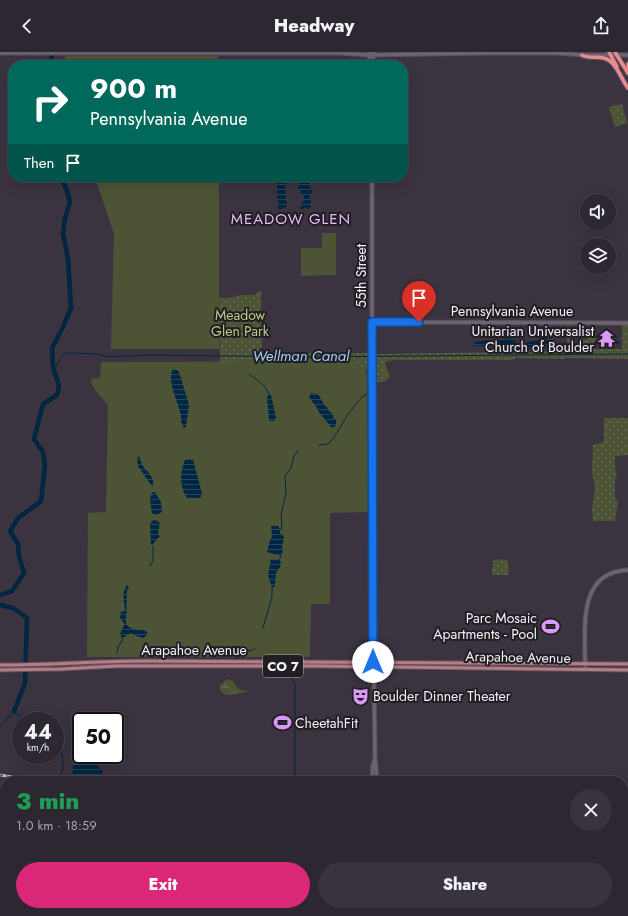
<!DOCTYPE html>
<meta charset="utf-8">
<style>
body{margin:0;font-family:Jost,sans-serif;background:#38333c;color:#f1f3f6;height:100vh;display:flex;flex-direction:column;font-size:15px;white-space:nowrap}
*{box-sizing:border-box;margin:0}
p{font-size:13px;color:#a6a5ab}
.icon{flex:none;width:22px;height:22px;fill:none;stroke:currentColor;stroke-width:2;stroke-linecap:round;stroke-linejoin:round}
.map{position:relative;flex:1;overflow:hidden}
.panel{position:absolute;left:0px;top:724px;width:628px;height:140px;display:flex;flex-direction:column;background:#2c2730;border-radius:16px 16px 0 0;box-shadow:0 4px 16px #0002,0 0 0 1px #48444c}
.panel>*{flex:none}
.banner{position:absolute;left:8px;top:8px;width:400px;height:122px;border-radius:16px;box-shadow:0 4px 16px #0002,0 0 0 1px #48444c;background:#00695c;color:#fff;overflow:hidden}
.fabs{position:absolute;left:580px;top:142px;display:grid;gap:8px}
.fabs a{display:grid;place-items:center;width:36px;height:36px;border-radius:50%;background:#2c2730;box-shadow:0 4px 16px #0002,0 0 0 1px #48444c;font-size:20px}
.speed{position:absolute;left:12px;top:660px;display:flex;gap:8px;font-size:20px;font-weight:700;text-align:center}
.speed>*{display:grid;place-content:center;width:52px;height:52px;border-radius:50%;background:#2c2730;box-shadow:0 4px 16px #0002,0 0 0 1px #48444c;line-height:1}
.speed small{font-size:10px;font-weight:400}
.speed .limit{border:2px solid #111;border-radius:6px;background:#fff;color:#111}
.pin{position:absolute;display:grid;place-items:center;width:34px;height:34px;color:#fff;margin:-41px -17px;border-radius:50% 50% 50% 0;rotate:-45deg;box-shadow:0 0 4px #0007}
.pin .icon{rotate:45deg}
.me{position:absolute;width:44px;margin:-22px;rotate:0deg;stroke-linejoin:round;filter:drop-shadow(0 0 3px #0008)}
.turn{display:flex;align-items:center;gap:14px;height:84px;padding:0 16px;font-size:18px}
.turn .icon{width:52px;height:52px;stroke-width:2.5}
.turn b{display:block;font-size:28px;line-height:34px}
.then{display:flex;align-items:center;height:38px;padding:0 16px;background:#0003;gap:8px;font-size:15px}
.round{display:grid;place-items:center;flex:none;width:42px;height:42px;border-radius:21px;background:#38333c}
.head{display:flex;align-items:center;justify-content:space-between;height:68px;padding:0 16px}
h1{font-size:24px;font-weight:800;line-height:30px;color:#1e9e55}
.action{display:flex;gap:8px;margin-top:auto;padding:8px 16px}
.action a{flex:1;height:46px;border-radius:24px;background:#db2777;color:#fff;font-size:16px;font-weight:800;line-height:46px;text-align:center}
.action a+a{background:#38333c;color:#f1f3f6}
header{display:flex;justify-content:space-between;align-items:center;height:52px;padding:0 16px;background:#2c2730;font-size:18px;font-weight:800}
.map>svg:first-child{display:block}
</style>
<header><svg class="icon" aria-label="back" viewBox="0 0 24 24"><path d="M15 5l-7 7 7 7"/></svg>Headway<svg class="icon" aria-label="share" viewBox="0 0 24 24"><path d="M12 15V3M7 8l5-5 5 5M5 13v7h14v-7"/></svg></header>
<div class="map">
<svg width="628" height="864" viewBox="0 0 628 864">
<defs>
<pattern id="forest-crowns" width="20" height="18" patternUnits="userSpaceOnUse"><rect width="20" height="18" fill="#677044"/><path d="M2 6a3 3 0 1 1 6 0M12 15a3 3 0 1 1 6 0" fill="none" stroke="#7d8560"/></pattern>
<pattern id="wetland-marsh" width="20" height="14" patternUnits="userSpaceOnUse"><rect width="20" height="14" fill="#4d5436"/><path d="M1 5h8M5 5V1M11 12h8M15 12V8" fill="none" stroke="#676d54"/></pattern>
<pattern id="park-dots" width="8" height="8" patternUnits="userSpaceOnUse"><rect width="8" height="8" fill="#4d5436"/><path d="M2 2h.1M6 6h.1" fill="none" stroke="#676d54" stroke-width="1.8" stroke-linecap="round"/></pattern>
<pattern id="water-rules" width="6" height="5" patternUnits="userSpaceOnUse"><rect width="6" height="5" fill="#012641"/><path d="M0 2.5h6" fill="none" stroke="#27465d"/></pattern>
</defs>
<rect width="100%" height="100%" fill="#3b3440"/>
<!-- grass -->
<path fill="#4d5436" d="M 65,4 L 218,4 L 218,13 L 65,13 Z
M 95,125 L 219,125 L 219,297 L 111,297 L 114,182 Z
M 322,181 L 336,181 L 336,223 L 301,224 L 301,196 L 322,196 Z
M 355,309 L 365,317 L 367,324 L 368,460 L 330,461 L 330,552 L 311,552 L 310,605 L 87,605 L 88,461 L 106,460 L 108,353 C 102,345 91,337 91,327 L 100,326 L 101,310 Z"/>
<!-- forest -->
<path fill="url(#forest-crowns)" d="M 623,815 L 628,816 L 628,864 L 494,864 L 495,859 L 623,859 Z"/>
<!-- wetland -->
<path fill="url(#wetland-marsh)" d="M 227,627 L 233,629 L 238,637 L 247,639 L 247,640 L 228,643 L 222,641 L 220,638 L 220,633 Z"/>
<!-- park -->
<path fill="url(#park-dots)" d="M 622,52 L 627,71 L 615,75 L 609,55 Z
M 260,239 L 262,241 L 261,244 L 262,302 L 368,301 L 368,317 L 365,317 L 355,309 L 220,310 L 219,246 L 230,246 L 240,243 L 254,243 Z
M 567,273 L 569,273 L 571,297 L 622,297 L 622,273 L 628,273 L 628,307 L 565,306 L 565,307 L 515,306 L 512,308 L 394,308 L 386,310 L 385,312 L 390,325 L 384,330 L 376,330 L 376,302 L 567,299 Z
M 590,285 L 596,286 L 596,295 L 579,295 L 579,286 L 586,288 Z
M 604,366 L 628,366 L 628,403 L 615,404 L 615,416 L 617,423 L 615,427 L 615,447 L 618,450 L 615,469 L 593,469 C 593,465 592,460 592,457 C 592,453 594,449 594,445 C 595,439 595,428 592,423 L 593,393 C 599,392 607,391 603,383 L 604,380 Z
M 495,507 L 505,508 L 508,509 L 509,521 L 507,523 L 492,523 L 493,509 Z"/>
<!-- water -->
<path fill="url(#water-rules)" d="M 279,125 L 288,126 L 287,128 L 288,131 L 286,132 L 285,137 L 287,154 L 278,159 L 277,131 Z
M 302,128 L 304,129 L 309,129 L 310,132 L 309,134 L 313,138 L 309,145 L 311,149 L 311,155 L 308,157 L 306,155 L 300,159 L 300,155 L 302,154 L 302,150 L 304,149 L 304,143 L 301,141 L 301,139 L 298,137 L 299,130 Z
M 543,285 L 547,286 L 548,288 L 548,293 L 545,295 L 525,295 L 527,290 L 538,288 L 541,289 Z
M 505,286 C 512,286 515,285 517,293 L 515,295 L 498,295 L 498,289 Z
M 488,288 L 493,291 L 492,294 L 474,294 L 475,290 Z
M 173,317 L 177,318 L 179,320 L 189,353 L 186,375 L 184,376 C 181,371 181,368 181,364 C 179,351 166,329 173,317 Z
M 311,341 L 318,342 L 325,354 L 327,355 L 329,359 C 332,362 334,361 333,366 L 336,367 L 336,373 L 333,376 L 331,375 L 318,359 L 317,356 L 309,345 Z
M 269,342 L 271,343 L 276,366 L 274,369 L 270,369 L 269,367 L 267,346 Z
M 139,404 C 140,407 141,411 143,414 C 147,420 155,425 153,434 L 151,433 L 138,414 L 137,407 Z
M 188,407 L 193,408 L 202,441 L 201,445 L 198,446 L 187,446 C 179,434 180,421 185,408 Z
M 153,440 L 155,440 L 161,450 L 162,460 L 156,463 L 152,461 C 151,454 148,446 153,440 Z
M 153,468 L 158,469 L 160,472 L 159,475 L 158,482 L 160,484 L 151,494 L 150,472 Z
M 271,474 L 278,474 L 280,478 L 280,481 L 284,484 L 282,496 L 283,498 L 281,504 L 267,500 L 270,488 L 272,485 Z
M 271,507 L 279,508 L 281,510 L 280,515 L 276,521 L 275,534 L 272,536 L 268,523 Z
M 127,533 L 129,535 L 127,539 L 126,572 C 133,581 140,575 147,580 L 147,583 L 143,586 L 134,583 L 131,581 L 122,586 L 120,582 L 124,573 L 124,571 L 120,566 L 121,559 L 123,560 L 125,558 C 124,550 121,540 127,533 Z
M 76,706 C 87,708 97,710 103,720 C 94,731 87,728 74,726 L 72,723 L 74,707 Z"/>
<g fill="none" stroke-linecap="round" stroke-linejoin="round">
<!-- stream -->
<path stroke="#012641" stroke-width="1" d="M 54,318 L 62,304 L 66,301 L 73,301 L 96,302 L 109,305 L 148,303 L 311,305 L 628,302
M 249,322 C 257,328 265,332 269,342
M 319,393 L 328,392 L 333,387 L 348,362 L 362,345 L 367,342
M 280,478 L 282,476 L 281,463 L 286,441 L 285,424 L 291,416 L 294,404 L 298,398
M 279,508 L 281,504
M 150,514 L 153,509 L 153,494
M 263,576 L 272,545 L 272,536
M 117,601 L 118,595 L 122,589 L 122,586
M 237,606 L 241,601 L 255,597
M 279,621 C 287,622 291,624 295,632 L 295,729
M 0,675 L 14,659 L 17,663 L 33,669
M 55,688 C 61,695 65,710 62,720 C 61,723 59,725 59,729
M 62,859 L 64,864
M 277,859 L 277,864
M 613,859 C 618,862 622,864 628,862
M 552,864 C 559,862 573,862 579,864
M 596,864 L 602,859"/>
<!-- river -->
<path stroke="#012641" stroke-width="4.5" d="M 51,13 L 52,0
M 0,543 L 12,539 L 24,521 L 19,504 L 18,492 L 10,479 L 18,466 L 41,449 L 45,413 L 43,400 L 34,387 L 43,352 L 57,343 L 59,334 L 53,315 L 52,296 L 62,277 L 71,256 L 68,207 L 63,181 L 65,166 L 70,150 L 67,139 L 61,125
M 0,553 L 13,556 L 27,566 L 25,631 L 14,659"/>
<defs>
<path id="secondary" d="M 369,0 L 370,13
M 0,1 L 338,1 L 369,3 L 488,1 L 558,1 L 582,3 L 628,3
M 373,13 L 373,0
M 372,125 L 372,470 L 375,707 L 376,715 L 377,729
M 372,270 L 628,271
M 585,617 C 586,581 575,520 628,518
M 372,729 L 373,713 L 375,707
M 372,859 L 372,864
M 376,859 L 376,864"/>
<path id="primary" d="M 0,613 C 50,613 99,609 148,609 C 308,609 468,610 628,612
M 0,618 L 61,617 L 117,614 L 318,614 L 628,618"/>
<path id="highway" d="M 609,0 L 617,15
M 615,0 L 628,21
M 582,3 C 589,7 597,4 604,6 C 616,9 621,27 628,36
M 628,12 L 628,17"/>
</defs>
<!-- secondary casing -->
<use href="#secondary" stroke="#59525d" stroke-width="5"/>
<!-- primary casing -->
<use href="#primary" stroke="#59525d" stroke-width="5"/>
<!-- highway casing -->
<use href="#highway" stroke="#59525d" stroke-width="5.5"/>
<!-- secondary -->
<use href="#secondary" stroke="#6c6472" stroke-width="3"/>
<!-- primary -->
<use href="#primary" stroke="#b87b84" stroke-width="3"/>
<!-- highway -->
<use href="#highway" stroke="#ea8a90" stroke-width="3.5"/>
<defs>
<path id="rail" d="M 0,723 L 39,729
M 0,792 L 5,800
M 623,810 L 628,811
M 22,859 L 22,864"/>
</defs>
<!-- rail casing -->
<use href="#rail" stroke="#d5d0d8" stroke-width="2.5"/>
<!-- rail -->
<use href="#rail" stroke="#201d23" stroke-width="1" stroke-dasharray="3" stroke-linecap="butt"/>
</g>
<g fill="none" stroke-linecap="round" stroke-linejoin="round">
<defs>
<path id="route" d="M 373,610 L 372,270 L 419,270"/>
</defs>
<!-- route casing -->
<use href="#route" stroke="#114b97" stroke-width="10"/>
<!-- route -->
<use href="#route" stroke="#1a73e8" stroke-width="7"/>
</g>
<!-- icons -->
<defs>
<symbol id="temple-bare" viewBox="-9 -9 18 18"><path d="M0-6L5-2H3V0L6.5 2.5H4V6H1.5V3h-3V6H-4V2.5H-6.5L-3 0V-2H-5Z" fill="#db99f5" stroke="#201d23" stroke-width="2.5" paint-order="stroke"/></symbol>
<symbol id="stadium-bare" viewBox="-9 -9 18 18"><path d="M0-5a6.5 5 0 1 0 0 10a6.5 5 0 1 0 0-10ZM-3.5-1.8h7v3.6h-7Z" fill="#db99f5" stroke="#201d23" stroke-width="2.5" paint-order="stroke"/></symbol>
<symbol id="theatre-bare" viewBox="-9 -9 18 18"><path d="M-5-5.5Q0-4 5-5.5V0Q5 5 0 6Q-5 5-5 0ZM-3.3-2.5H-1v1.5H-3.3ZM1-2.5H3.3v1.5H1ZM-2.8 1Q0 5.5 2.8 1Z" fill="#db99f5" stroke="#201d23" stroke-width="2.5" paint-order="stroke"/></symbol>
</defs>
<g fill-rule="evenodd">
<use href="#temple-bare" x="594" y="274" width="25" height="25"/>
<use href="#stadium-bare" x="538" y="562" width="25" height="25"/>
<use href="#theatre-bare" x="348" y="632" width="25" height="25"/>
<use href="#stadium-bare" x="270" y="658" width="25" height="25"/>
</g>
<g text-anchor="middle" stroke-width="4" stroke-linejoin="round" paint-order="stroke">
<!-- shield labels -->
<rect fill="#201d23" stroke="#b5b1b8" stroke-width="1" x="263" y="603" width="40" height="22" rx="3"/>
<g font-size="13" font-weight="bold" fill="#f5f0f8">
<text x="283" y="619">CO 7</text>
</g>
<!-- street labels -->
<g font-size="14" fill="#f5f0f8" stroke="#201d23">
<text transform="translate(361 224) rotate(-90)" y="5">55th Street</text>
<text x="512" y="264">Pennsylvania Avenue</text>
<text x="194" y="603">Arapahoe Avenue</text>
<text transform="translate(518 605) rotate(1)" y="5">Arapahoe Avenue</text>
</g>
<!-- park labels -->
<g font-size="14" fill="#bccb84" stroke="#201d23">
<text x="240" y="268">Meadow<tspan x="240" dy="16">Glen Park</tspan></text>
</g>
<!-- poi labels -->
<g font-size="14" fill="#f5f0f8" stroke="#201d23" text-anchor="end">
<text x="594" y="284">Unitarian Universalist<tspan x="594" dy="16">Church of Boulder</tspan></text>
<text x="537" y="571">Parc Mosaic<tspan x="537" dy="16">Apartments - Pool</tspan></text>
<text x="373" y="649" text-anchor="start">Boulder Dinner Theater</text>
<text x="295" y="676" text-anchor="start">CheetahFit</text>
</g>
<!-- neighbourhood labels -->
<g font-size="15" letter-spacing="1" fill="#e6b8f8" stroke="#201d23">
<text x="291" y="172">MEADOW GLEN</text>
</g>
<!-- water labels -->
<g font-size="15" font-style="italic" fill="#9fcef6" stroke="#201d23">
<text x="301" y="309">Wellman Canal</text>
</g>
</g>
</svg>
<div class="fabs">
<a><svg class="icon" aria-label="sound" viewBox="0 0 24 24"><path d="M4 9h4l5-4v14l-5-4H4zM17 9q2 3 0 6"/></svg></a>
<a><svg class="icon" aria-label="layers" viewBox="0 0 24 24"><path d="M12 4l9 5-9 5-9-5zM3 14l9 5 9-5"/></svg></a>
</div>
<div class="speed"><div>44<small>km/h</small></div><div class="limit">50</div></div>
<div class="pin" style="left:419px;top:270px;background:#d93025"><svg class="icon" aria-label="arrive" viewBox="0 0 24 24"><path d="M6 21V4h12l-3 4 3 4H6"/></svg></div>
<svg class="me" style="left:373px;top:610px" viewBox="-20 -20 40 40"><circle r="19" fill="#fff"/><path d="M0-13L10 11 0 6-10 11z" fill="#1a73e8"/></svg>
<div class="banner">
<div class="turn"><svg class="icon" aria-label="right" viewBox="0 0 24 24"><path d="M7 20v-9h11M14 6l5 5-5 5"/></svg><div><b>900 m</b>Pennsylvania Avenue</div></div>
<div class="then">Then<svg class="icon" aria-label="arrive" viewBox="0 0 24 24"><path d="M6 21V4h12l-3 4 3 4H6"/></svg></div>
</div>
<section class="panel">
<div class="head"><div><h1>3 min</h1><p>1.0 km · 18:59</p></div><a class="round"><svg class="icon" aria-label="close" viewBox="0 0 24 24"><path d="M6 6l12 12M18 6L6 18"/></svg></a></div>
<div class="action"><a>Exit</a><a>Share</a></div>
</section>
</div>
